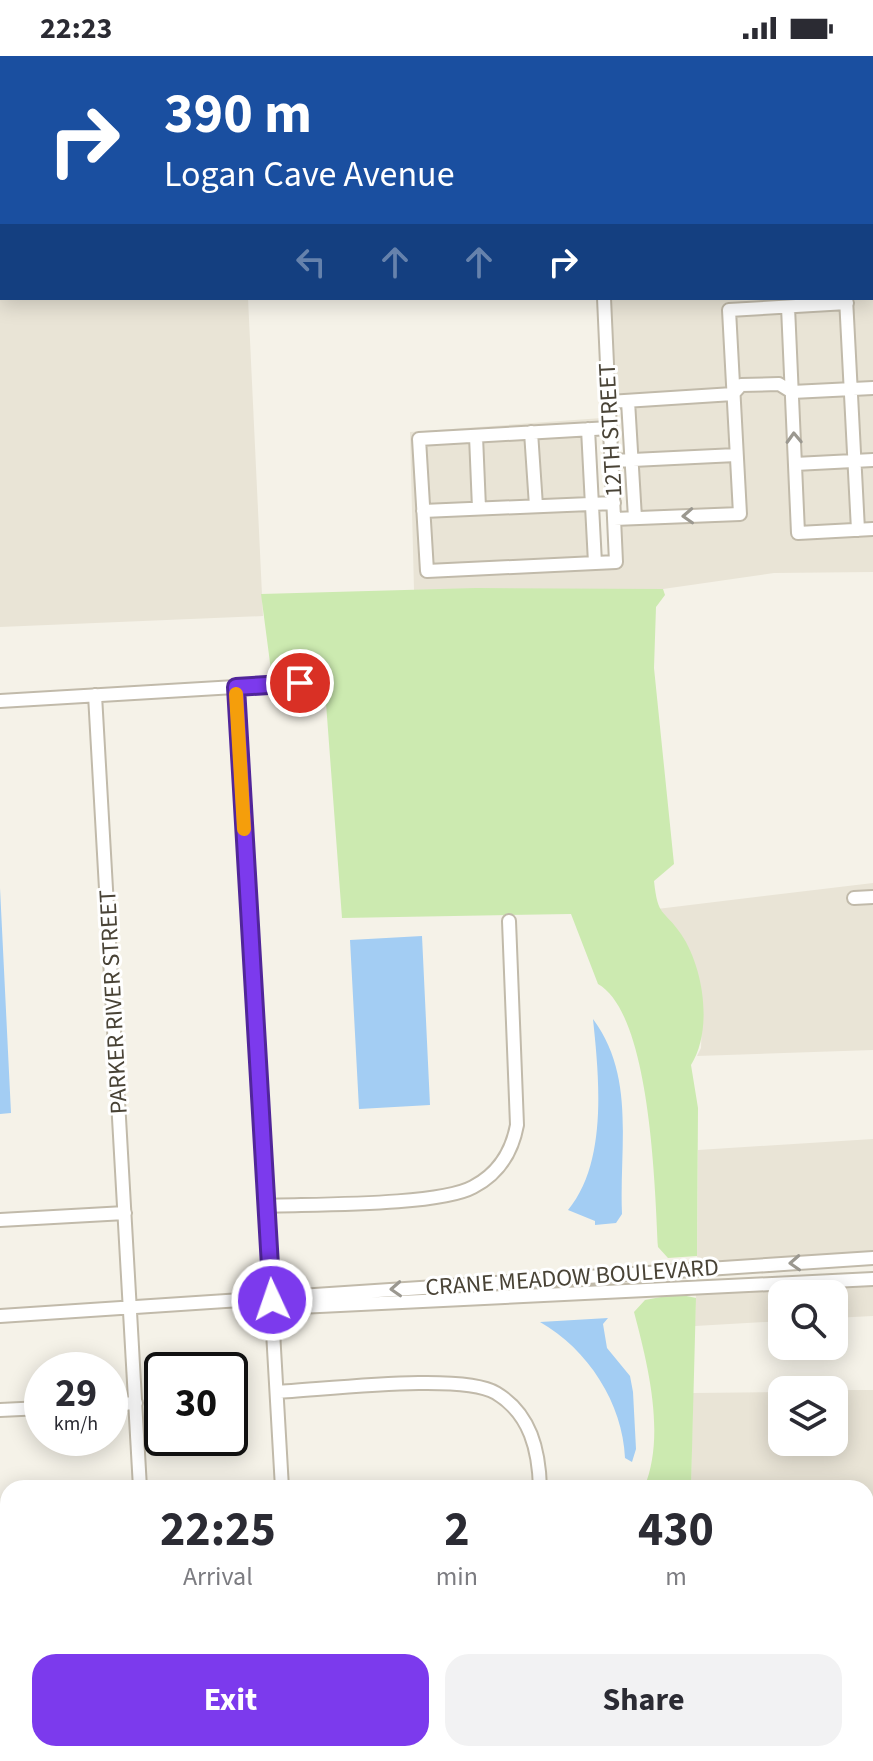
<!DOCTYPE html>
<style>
body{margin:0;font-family:"Source Sans 3",sans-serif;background:#f2f2f3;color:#2b2b33;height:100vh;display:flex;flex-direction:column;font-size:30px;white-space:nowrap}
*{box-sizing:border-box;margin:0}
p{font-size:26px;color:#7c7c81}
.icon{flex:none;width:44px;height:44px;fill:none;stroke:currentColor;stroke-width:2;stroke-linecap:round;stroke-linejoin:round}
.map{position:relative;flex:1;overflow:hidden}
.sheet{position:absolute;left:0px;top:1424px;width:874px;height:282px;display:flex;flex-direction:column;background:#fff;border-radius:24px 24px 0 0;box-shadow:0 4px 20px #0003}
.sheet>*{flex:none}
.guide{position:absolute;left:0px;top:0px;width:874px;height:244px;box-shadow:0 4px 20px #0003;background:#1a4fa0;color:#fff;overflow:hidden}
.buttons{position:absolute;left:768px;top:1224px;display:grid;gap:16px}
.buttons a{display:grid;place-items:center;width:80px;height:80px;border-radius:16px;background:#fff;box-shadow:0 4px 20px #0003;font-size:40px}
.speed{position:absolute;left:24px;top:1296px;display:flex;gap:16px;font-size:40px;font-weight:700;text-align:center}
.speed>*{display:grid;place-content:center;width:104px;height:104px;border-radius:50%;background:#fff;box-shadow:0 4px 20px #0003;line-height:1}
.speed small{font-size:20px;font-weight:400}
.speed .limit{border:4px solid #111;border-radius:12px;background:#fff;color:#111}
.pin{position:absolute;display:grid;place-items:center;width:68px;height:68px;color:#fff;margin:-34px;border:4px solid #fff;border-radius:50%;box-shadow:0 2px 8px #0007}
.me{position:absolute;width:88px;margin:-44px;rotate:357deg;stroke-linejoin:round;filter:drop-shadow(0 0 6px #0008)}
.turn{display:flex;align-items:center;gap:28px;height:168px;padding:0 32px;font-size:36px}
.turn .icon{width:104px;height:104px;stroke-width:2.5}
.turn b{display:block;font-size:56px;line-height:68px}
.lanes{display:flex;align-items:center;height:76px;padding:0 32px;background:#0003;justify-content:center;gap:40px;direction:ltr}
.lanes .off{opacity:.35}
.eta{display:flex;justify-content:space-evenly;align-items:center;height:136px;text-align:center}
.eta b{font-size:48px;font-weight:700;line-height:56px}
.action{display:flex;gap:16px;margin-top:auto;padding:16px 32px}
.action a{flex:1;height:92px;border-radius:24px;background:#7c3aed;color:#fff;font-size:32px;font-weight:700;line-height:92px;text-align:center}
.action a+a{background:#f2f2f3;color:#2b2b33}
.status{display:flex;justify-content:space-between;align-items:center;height:56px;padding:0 40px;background:#fff;direction:ltr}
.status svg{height:22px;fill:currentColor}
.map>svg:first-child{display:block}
</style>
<div class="status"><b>22:23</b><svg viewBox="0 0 49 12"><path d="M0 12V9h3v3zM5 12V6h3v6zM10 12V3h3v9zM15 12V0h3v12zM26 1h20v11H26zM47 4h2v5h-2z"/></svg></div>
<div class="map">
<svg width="873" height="1705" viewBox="0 0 873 1705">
<rect width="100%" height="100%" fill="#f5f2e8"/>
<!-- residential -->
<path fill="#e9e4d6" d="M 597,0 L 860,0 L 818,2 Z
M 0,134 L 2,242 L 248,242 L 263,560 L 0,571 Z
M 873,223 L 873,326 L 857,327 L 852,242 L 872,242 Z
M 610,242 L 833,242 L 723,249 L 727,332 L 614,340 Z
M 842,254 L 846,327 L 797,329 L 794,257 Z
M 783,258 L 786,325 L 779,322 L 738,324 L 734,260 Z
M 603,326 L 604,366 L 414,378 L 421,520 L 621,512 L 620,469 L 745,463 L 739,340 L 743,335 L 778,334 L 787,339 L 799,483 L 873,480 L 873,516 L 774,517 L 663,533 L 414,534 L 410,376 L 602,362 Z
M 873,338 L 873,398 L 860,399 L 857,339 Z
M 847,340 L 849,399 L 800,402 L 798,342 Z
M 728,344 L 731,394 L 637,398 L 634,351 Z
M 583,379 L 586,442 L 541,444 L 537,382 Z
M 526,383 L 530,445 L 484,446 L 482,386 Z
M 471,386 L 473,447 L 428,448 L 425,389 Z
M 731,406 L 734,452 L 640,456 L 638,410 Z
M 873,410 L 873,467 L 864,468 L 861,411 Z
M 850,411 L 853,468 L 803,470 L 801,414 Z
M 587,455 L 589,501 L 432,508 L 428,461 Z
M 873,827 L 873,834 L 848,836 L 849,848 L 873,847 L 873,994 L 697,1000 L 701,992 L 702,961 L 681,879 L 657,853 Z
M 873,1083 L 873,1196 L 697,1207 L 698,1094 Z
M 873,1229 L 873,1260 L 834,1262 L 834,1238 L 782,1238 L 782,1265 L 695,1270 L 696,1238 Z
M 834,1334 L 873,1334 L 873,1630 L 866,1632 L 866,1432 L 691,1432 L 693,1337 L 782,1336 L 782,1386 L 834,1386 Z
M 701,1698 L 738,1698 L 740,1705 L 701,1705 Z"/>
<!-- green -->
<path fill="#cceab0" d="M 476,532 L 663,533 L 665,539 L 656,551 L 654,612 L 674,808 L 654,825 C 658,862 663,852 681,878 C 704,912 713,974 691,1009 L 698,1052 L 697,1200 L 668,1202 L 658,1191 C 655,1133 651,958 598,928 L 571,858 L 342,862 L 326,647 L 274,644 L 273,635 L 305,633 L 305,621 L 272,622 L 261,538 Z
M 677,1238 L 696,1242 L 691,1432 L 644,1432 C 666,1380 648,1309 634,1256 L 645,1244 Z
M 629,1698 L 701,1698 L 701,1705 L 629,1705 Z"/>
<!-- water -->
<path fill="#a3cdf3" d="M 0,832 L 11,1057 L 0,1058 Z
M 422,880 L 430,1049 L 359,1053 L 350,884 Z
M 593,963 C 636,1021 619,1091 622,1158 L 616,1167 L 595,1169 L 595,1165 L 568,1154 C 608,1106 599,1021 593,963 Z
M 608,1262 L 603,1268 L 607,1292 L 630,1320 L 633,1336 L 636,1393 L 632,1406 L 625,1402 C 623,1348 588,1293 540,1266 Z
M 0,1450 L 8,1450 L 8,1637 L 0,1638 Z"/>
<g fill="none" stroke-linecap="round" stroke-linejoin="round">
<defs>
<path id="minor" d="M 592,0 L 592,2
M 872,5 L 873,5
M 872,176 L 873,176
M 872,217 L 873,217
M 604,242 L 616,506 L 427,515 L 419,383 L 610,372
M 846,242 L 858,474
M 788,251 L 798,477 L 873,473
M 628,345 L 635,462
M 609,346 L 733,338 L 741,329 L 779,328 L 792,336 L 873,332
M 588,373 L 595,507
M 531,376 L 536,450
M 476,380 L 479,452
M 612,405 L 736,399
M 795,408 L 873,404
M 423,455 L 614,447
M 614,463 L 740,458 L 729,254 L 847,247
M 236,631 L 282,1432
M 95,639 L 140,1432
M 0,645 L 300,627
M 854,842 L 873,841
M 266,1150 C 312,1148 438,1150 473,1131 C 498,1118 512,1096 517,1069 L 509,865
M 0,1164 L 125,1157
M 275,1245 L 299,1251 L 873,1223
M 0,1260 L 873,1202
M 277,1336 C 322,1334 462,1316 496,1337 C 531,1358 539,1395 540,1432
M 110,1348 L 136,1347
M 0,1354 L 42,1352
M 154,1698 L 155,1705
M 297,1698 L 297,1705
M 554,1698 L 554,1705
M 576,1705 L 613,1703"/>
</defs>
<!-- minor casing -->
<use href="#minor" stroke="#c1baaa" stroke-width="16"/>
<!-- minor -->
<use href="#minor" stroke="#fff" stroke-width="12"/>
</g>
<!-- one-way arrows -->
<defs><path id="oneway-chevron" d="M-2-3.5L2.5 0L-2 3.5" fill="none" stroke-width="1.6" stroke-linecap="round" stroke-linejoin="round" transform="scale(2)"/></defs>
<g stroke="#9b9890">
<use href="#oneway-chevron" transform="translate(794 382) rotate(-92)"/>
<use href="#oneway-chevron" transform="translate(688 460) rotate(177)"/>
<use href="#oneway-chevron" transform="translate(795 1207) rotate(177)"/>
<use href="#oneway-chevron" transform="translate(396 1233) rotate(177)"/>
</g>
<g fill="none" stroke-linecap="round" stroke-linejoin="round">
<defs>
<path id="route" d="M 272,1244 L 236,631 L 300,627"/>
</defs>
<!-- route casing -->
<use href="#route" stroke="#51269a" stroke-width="20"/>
<!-- route -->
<use href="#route" stroke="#7c3aed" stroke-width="14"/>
<!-- slow -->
<path stroke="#f59e0b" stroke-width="14" d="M 236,638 L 244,773"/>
</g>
<g text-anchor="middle" stroke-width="6" stroke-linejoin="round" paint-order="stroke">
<!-- street labels -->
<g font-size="24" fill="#494336" stroke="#fff">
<text transform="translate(610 374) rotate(-93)" y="8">12TH STREET</text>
<text transform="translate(113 946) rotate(-93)" y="8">PARKER RIVER STREET</text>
<text transform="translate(572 1221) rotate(-4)" y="8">CRANE MEADOW BOULEVARD</text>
</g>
</g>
</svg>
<div class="buttons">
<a><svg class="icon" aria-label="search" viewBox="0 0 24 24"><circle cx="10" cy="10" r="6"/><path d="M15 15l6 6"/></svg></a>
<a><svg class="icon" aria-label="layers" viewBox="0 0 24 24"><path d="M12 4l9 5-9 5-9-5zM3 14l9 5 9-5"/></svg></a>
</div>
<div class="speed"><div>29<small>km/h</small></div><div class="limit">30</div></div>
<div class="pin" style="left:300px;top:627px;background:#d93025"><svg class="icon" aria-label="arrive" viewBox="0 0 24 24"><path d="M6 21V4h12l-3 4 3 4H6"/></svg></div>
<svg class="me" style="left:272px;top:1244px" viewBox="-20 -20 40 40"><circle r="17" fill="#7c3aed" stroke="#fff" stroke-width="3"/><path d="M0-11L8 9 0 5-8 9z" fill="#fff"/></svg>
<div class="guide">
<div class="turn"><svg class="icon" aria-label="right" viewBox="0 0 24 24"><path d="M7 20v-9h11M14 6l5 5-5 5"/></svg><div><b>390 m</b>Logan Cave Avenue</div></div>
<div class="lanes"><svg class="icon off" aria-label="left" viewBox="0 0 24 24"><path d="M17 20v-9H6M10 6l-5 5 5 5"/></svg><svg class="icon off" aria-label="ahead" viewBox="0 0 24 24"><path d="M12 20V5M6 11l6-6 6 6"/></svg><svg class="icon off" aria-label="ahead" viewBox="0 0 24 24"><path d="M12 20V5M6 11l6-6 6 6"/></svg><svg class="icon" aria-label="right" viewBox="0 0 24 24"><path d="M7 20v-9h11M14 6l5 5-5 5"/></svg></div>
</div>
<section class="sheet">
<div class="eta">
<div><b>22:25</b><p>Arrival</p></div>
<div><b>2</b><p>min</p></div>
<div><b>430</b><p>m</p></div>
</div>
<div class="action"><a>Exit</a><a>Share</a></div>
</section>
</div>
